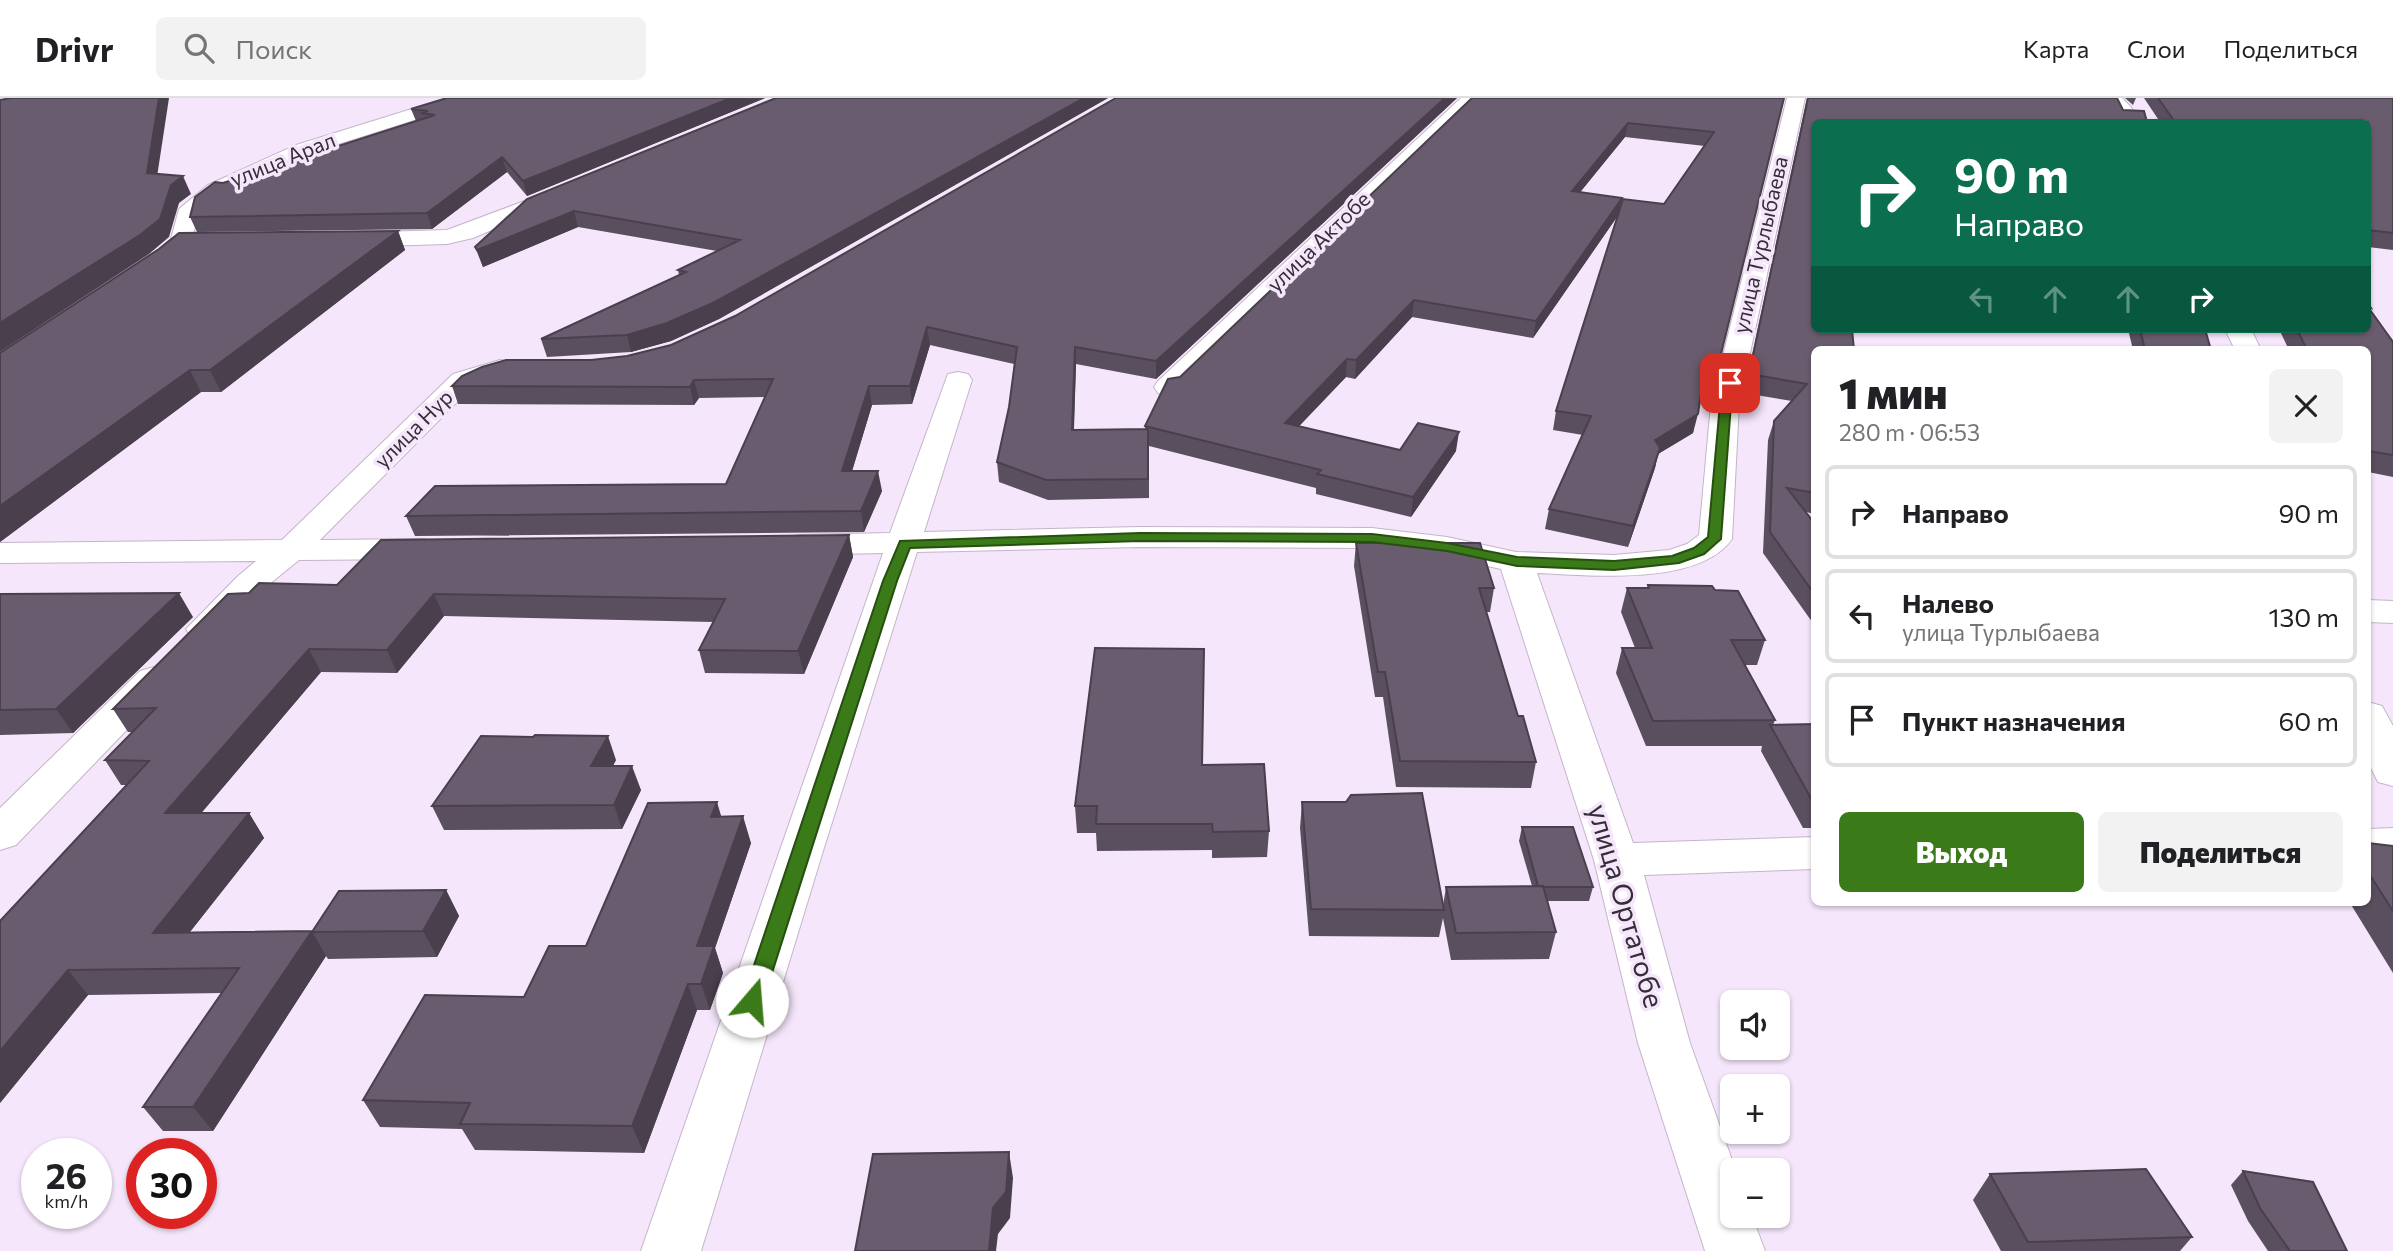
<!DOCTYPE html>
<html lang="ru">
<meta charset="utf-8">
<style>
body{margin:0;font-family:Commissioner,sans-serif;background:#f2f2f2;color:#202124;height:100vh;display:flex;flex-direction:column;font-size:26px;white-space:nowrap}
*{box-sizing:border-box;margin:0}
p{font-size:23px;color:#757577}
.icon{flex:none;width:38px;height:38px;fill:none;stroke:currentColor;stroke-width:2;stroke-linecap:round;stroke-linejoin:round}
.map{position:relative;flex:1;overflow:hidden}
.side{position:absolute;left:1811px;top:248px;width:560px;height:560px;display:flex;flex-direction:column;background:#fff;border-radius:10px;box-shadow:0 2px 5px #0004}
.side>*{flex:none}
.banner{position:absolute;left:1811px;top:21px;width:560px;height:214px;border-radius:10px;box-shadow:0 2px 5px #0004;background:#0b6e4f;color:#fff;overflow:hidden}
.tools{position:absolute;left:1720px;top:892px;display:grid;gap:14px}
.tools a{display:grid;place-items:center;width:70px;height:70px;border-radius:10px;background:#fff;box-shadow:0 2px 5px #0004;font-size:35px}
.speed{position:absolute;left:21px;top:1040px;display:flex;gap:14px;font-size:35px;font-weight:700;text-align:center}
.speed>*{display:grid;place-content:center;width:91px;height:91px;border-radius:50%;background:#fff;box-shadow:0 2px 5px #0004;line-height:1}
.speed small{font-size:18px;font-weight:400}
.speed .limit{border:10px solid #d22;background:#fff;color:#111}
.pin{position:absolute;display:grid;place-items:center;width:60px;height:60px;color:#fff;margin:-30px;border-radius:14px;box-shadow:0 4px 10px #0006}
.me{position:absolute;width:77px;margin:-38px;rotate:18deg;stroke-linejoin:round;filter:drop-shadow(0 0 5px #0008)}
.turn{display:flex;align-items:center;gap:24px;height:147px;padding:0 28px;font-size:32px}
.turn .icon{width:91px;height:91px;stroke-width:2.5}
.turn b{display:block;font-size:49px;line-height:60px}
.lanes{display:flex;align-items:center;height:66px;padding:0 28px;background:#0003;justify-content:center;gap:35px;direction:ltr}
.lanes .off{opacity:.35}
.round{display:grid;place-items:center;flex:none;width:74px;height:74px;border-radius:10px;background:#f2f2f2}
.headline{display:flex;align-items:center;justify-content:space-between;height:119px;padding:0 28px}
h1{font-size:42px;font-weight:800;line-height:52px}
.cta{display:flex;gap:14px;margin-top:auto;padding:14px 28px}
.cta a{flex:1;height:80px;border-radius:10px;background:#3b7a18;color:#fff;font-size:28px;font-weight:800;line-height:80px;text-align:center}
.cta a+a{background:#f2f2f2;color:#202124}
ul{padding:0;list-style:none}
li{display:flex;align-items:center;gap:21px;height:94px;margin:0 14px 10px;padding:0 14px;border:4px solid #e0e0e0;border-radius:10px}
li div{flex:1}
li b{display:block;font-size:26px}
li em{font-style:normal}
header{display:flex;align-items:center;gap:42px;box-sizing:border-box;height:98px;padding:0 35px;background:#fff;border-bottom:2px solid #e0e0e0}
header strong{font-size:33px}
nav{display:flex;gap:38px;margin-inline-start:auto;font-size:24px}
.search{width:490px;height:63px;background:#f2f2f2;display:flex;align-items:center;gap:18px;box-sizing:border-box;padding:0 24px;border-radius:10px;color:#757577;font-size:26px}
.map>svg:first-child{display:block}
</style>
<header>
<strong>Drivr</strong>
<div class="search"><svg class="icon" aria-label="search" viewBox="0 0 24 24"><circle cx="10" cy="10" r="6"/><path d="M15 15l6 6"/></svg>Поиск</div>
<nav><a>Карта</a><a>Слои</a><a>Поделиться</a></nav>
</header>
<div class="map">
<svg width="2393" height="1153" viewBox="0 0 2393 1153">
<rect width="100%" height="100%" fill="#f5e6fb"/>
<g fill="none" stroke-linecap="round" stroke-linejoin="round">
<defs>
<path id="minor" d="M 447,0 L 474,0 L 471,4 L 310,55 L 222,95 L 200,113 L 189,149 L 156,176 L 140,176 L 136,171 L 171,141 L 179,111 L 208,87 L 296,47 Z
M 1461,0 L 1480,0 L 1178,295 L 1168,297 L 1158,295 L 1154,289 L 1158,283 Z
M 1787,0 L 1805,0 L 1739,306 L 1732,441 C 1699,489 1588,477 1537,475 L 1633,745 L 1815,739 L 1815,771 L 1644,777 L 1690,945 L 1736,1073 L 1732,1073 L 1732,1118 L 1752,1118 L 1765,1153 L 1705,1153 L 1638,945 L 1594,762 L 1501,471 L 1447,459 L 1372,450 L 1140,449 L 917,454 L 823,753 L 701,1153 L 641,1153 L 883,455 L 799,457 L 787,454 L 782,447 L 787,440 L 799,437 L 890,435 L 948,276 L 958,274 L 968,276 L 972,282 L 924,434 L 1140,429 L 1372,430 L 1447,439 L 1516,454 L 1614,457 L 1669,452 L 1687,446 L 1699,437 L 1711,306 Z
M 2103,0 L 2122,0 L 2131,9 L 2138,24 L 2120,24 L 2114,11 Z
M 559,90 L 566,92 L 569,96 L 566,100 L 473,140 L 447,146 L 348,149 L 340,147 L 337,142 L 340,137 L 348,135 L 447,132 Z
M 2225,231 L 2251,231 L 2261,252 L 2235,252 Z
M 500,262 L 510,264 L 514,270 L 510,276 L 473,288 L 320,442 L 424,441 L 436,444 L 441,451 L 436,458 L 424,461 L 299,462 L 262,492 L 217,539 L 204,542 L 191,539 L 186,531 L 238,478 L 256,463 L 0,465 L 0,445 L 282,442 L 453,276 Z
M 2368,502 L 2393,503 L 2393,525 L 2368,524 Z
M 154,569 L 168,573 L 173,581 L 168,589 L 16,747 L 0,752 L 0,710 L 140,573 Z
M 2368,604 L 2382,608 L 2393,628 L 2393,688 L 2378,684 L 2368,664 Z
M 2393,730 L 2393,762 L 2368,763 L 2368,731 Z"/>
</defs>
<!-- minor casing -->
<use href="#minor" stroke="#c4b5c9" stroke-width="2"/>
<!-- minor -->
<use href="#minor" fill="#fff" fill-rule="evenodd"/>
</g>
<!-- wall -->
<path fill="#5a4f5f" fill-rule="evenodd" d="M 447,0 L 765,0 L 527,98 L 507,74 L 432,131 L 197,134 L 190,119 L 223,85 L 416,23 L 411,11 Z
M 776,0 L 1108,0 L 719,221 L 671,243 L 631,254 L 547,259 L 541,241 L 679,177 L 678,172 L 717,153 L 578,129 L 483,169 L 475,149 Z
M 1457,0 L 1156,281 L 1076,266 L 1074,332 L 1145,331 L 1145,328 L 1180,279 L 1472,0 L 1784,0 L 1714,282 L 1712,280 L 1709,289 L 1702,288 L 1693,335 L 1658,356 L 1655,370 L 1628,449 L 1545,431 L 1549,411 L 1583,337 L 1553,332 L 1556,313 L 1619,116 L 1533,240 L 1412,219 L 1355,281 L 1346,279 L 1299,328 L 1400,352 L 1456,353 L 1411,419 L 1316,396 L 1316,390 L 1149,348 L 1149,400 L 1048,402 L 999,384 L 997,364 L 1009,309 L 1014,266 L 930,247 L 912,306 L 872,307 L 852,373 L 882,393 L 864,434 L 415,438 L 406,418 L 726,386 L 765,299 L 699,300 L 694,307 L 458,306 L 452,288 L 591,262 L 627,258 L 671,247 L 735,218 ZM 1625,39 L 1705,48 L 1664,106 L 1619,115 L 1580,94 Z
M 1807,0 L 2117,0 L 1815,24 L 1815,416 L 1806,414 L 1815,425 L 1815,528 L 1763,455 L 1768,342 L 1774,323 L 1792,303 L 1744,295 Z
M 2125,0 L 2136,0 L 2133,7 Z
M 2144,0 L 2393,0 L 2393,152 L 2368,149 L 2368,24 L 2160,24 Z
M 398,133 L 405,152 L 221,294 L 201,294 L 0,444 L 0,255 Z
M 2368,205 L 2371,210 L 2370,211 L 2393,244 L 2393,379 L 2368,374 L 2368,252 L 2289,252 L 2279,231 L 2368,231 Z
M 2128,231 L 2205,231 L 2211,252 L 2133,252 Z
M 849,437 L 853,459 L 804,576 L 705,575 L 699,552 L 713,524 L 444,518 L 397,575 L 321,574 L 201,715 L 249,715 L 264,740 L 190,834 L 312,833 L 446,792 L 459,818 L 437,859 L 328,861 L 326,858 L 213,1033 L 163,1033 L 143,1009 L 222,895 L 88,897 L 0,1005 L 127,687 L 121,687 L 105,662 L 132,634 L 128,634 L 113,611 L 249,495 Z
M 1356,445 L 1494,490 L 1490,514 L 1486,514 L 1518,618 L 1536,664 L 1531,690 L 1396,689 L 1383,599 L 1375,599 L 1354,468 Z
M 1648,487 L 1715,492 L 1765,542 L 1757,567 L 1745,567 L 1775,622 L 1773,627 L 1815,626 L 1815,730 L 1803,730 L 1761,653 L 1762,648 L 1646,648 L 1616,575 L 1622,550 L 1635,550 L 1621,514 L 1627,490 L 1647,490 Z
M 0,496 L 193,519 L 73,635 L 0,637 Z
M 616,662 L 613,668 L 641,692 L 622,731 L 444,732 L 432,708 Z
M 1202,667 L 1269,733 L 1267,759 L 1212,760 L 1212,752 L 1097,753 L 1096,735 L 1077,735 L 1075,708 Z
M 1302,704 L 1443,808 L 1446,789 L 1532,788 L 1519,743 L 1522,729 L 1593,789 L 1589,803 L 1547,803 L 1556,834 L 1549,861 L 1451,862 L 1443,820 L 1439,839 L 1309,838 L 1300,730 Z
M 721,719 L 751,745 L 715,850 L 723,875 L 710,912 L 697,912 L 644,1055 L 475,1052 L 462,1031 L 380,1029 L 363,1002 L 524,899 L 586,848 Z
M 2368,745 L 2393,748 L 2393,875 L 2350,805 L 2368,805 Z
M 2243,1073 L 2347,1153 L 2268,1153 L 2248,1123 L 2231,1087 Z
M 1990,1076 L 2192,1139 L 2180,1153 L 2001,1153 L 1973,1102 Z"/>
<!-- shaded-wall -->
<path fill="#4a404d" d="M 159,0 L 169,0 L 155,92 L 147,75 Z
M 731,0 L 765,0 L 527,98 L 523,83 Z
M 1084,0 L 1108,0 L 719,221 L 671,243 L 631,254 L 627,237 Z
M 1445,0 L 1457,0 L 1156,281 L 1156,263 Z
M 1628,25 L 1625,39 L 1569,108 L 1572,93 Z
M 502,59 L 507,74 L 432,131 L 427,115 Z
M 183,78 L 191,96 L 179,105 L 169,139 L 149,156 L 0,254 L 0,225 Z
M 1622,100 L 1619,116 L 1533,240 L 1536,223 Z
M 574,113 L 578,129 L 483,169 L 477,152 Z
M 398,133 L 405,152 L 221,294 L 210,272 Z
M 1414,202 L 1412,219 L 1355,281 L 1356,262 Z
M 927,229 L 930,247 L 912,306 L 910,288 Z
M 1075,249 L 1076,266 L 1073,351 L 1072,332 Z
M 1347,261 L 1346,279 L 1284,344 L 1285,325 Z
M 190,272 L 201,294 L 0,444 L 0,408 Z
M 694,282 L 699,300 L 694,307 L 690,289 Z
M 869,288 L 872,307 L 846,393 L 842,373 Z
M 1698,316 L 1693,335 L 1658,356 L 1655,370 L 1628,449 L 1655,342 Z
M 1459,334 L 1456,353 L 1411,419 L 1413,399 Z
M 878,373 L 882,393 L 864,434 L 861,413 Z
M 849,437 L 853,459 L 804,576 L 798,553 Z
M 179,495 L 193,519 L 73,635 L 56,611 Z
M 434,496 L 444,518 L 397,575 L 387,552 Z
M 309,551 L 321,574 L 181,739 L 165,715 Z
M 608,638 L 616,662 L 599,692 L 591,668 Z
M 632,668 L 641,692 L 622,731 L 614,707 Z
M 717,704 L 725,731 L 711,719 Z
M 249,715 L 264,740 L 170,859 L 153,835 Z
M 743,718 L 751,745 L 715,850 L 723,875 L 710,912 L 701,886 L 697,848 Z
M 446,792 L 459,818 L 437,859 L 423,833 Z
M 312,833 L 326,858 L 213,1033 L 193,1009 Z
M 68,872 L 88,897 L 0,1005 L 0,953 Z
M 688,886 L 697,912 L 644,1055 L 632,1028 Z
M 1009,1054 L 1013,1080 L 1010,1120 L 998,1136 L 996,1153 L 989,1153 L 993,1110 Z"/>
<!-- building -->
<path fill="#695c6e" stroke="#4a404d" stroke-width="2" d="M 11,0 L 159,0 L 147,75 L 183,78 L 171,87 L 160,121 L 140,137 L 0,225 L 0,2 Z
M 447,0 L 731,0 L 523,83 L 502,59 L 427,115 L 190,119 L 195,99 L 215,84 L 223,85 L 435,17 L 421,15 L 428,13 L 411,11 Z
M 776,0 L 1084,0 L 715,204 L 667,225 L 627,237 L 541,241 L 686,174 L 678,172 L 740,142 L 574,113 L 477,152 L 475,149 L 527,101 Z
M 1116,0 L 1445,0 L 1156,263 L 1075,249 L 1072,332 L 1148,331 L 1148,381 L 1046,382 L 997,364 L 1009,309 L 1017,249 L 927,229 L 910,288 L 869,288 L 842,373 L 878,373 L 861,413 L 406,418 L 435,388 L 726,386 L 773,281 L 694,282 L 690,289 L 452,288 L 462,278 L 482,269 L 506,262 L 591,262 L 627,258 L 671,247 L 735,218 Z
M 1472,0 L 1784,0 L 1719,264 L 1716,261 L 1714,271 L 1705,269 L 1698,316 L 1655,342 L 1660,350 L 1633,428 L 1549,411 L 1591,318 L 1556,313 L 1623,101 L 1664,106 L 1714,34 L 1628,25 L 1572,93 L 1622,100 L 1536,223 L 1414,202 L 1356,262 L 1347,261 L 1285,325 L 1400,352 L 1418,325 L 1459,334 L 1413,399 L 1317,376 L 1321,372 L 1145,328 L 1168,281 L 1180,279 Z
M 1808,0 L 2117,0 L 2123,12 L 2144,13 L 2147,24 L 1815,24 L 1815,231 L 1852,231 L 1854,252 L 1815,252 L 1815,395 L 1787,390 L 1815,426 L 1815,497 L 1770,434 L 1774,323 L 1807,286 L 1749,276 Z
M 2158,0 L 2393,0 L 2393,135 L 2368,132 L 2368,24 L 2175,24 Z
M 398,133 L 210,272 L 190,272 L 0,408 L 0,255 L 159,151 L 179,135 Z
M 2368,205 L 2371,210 L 2368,209 L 2393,244 L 2393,357 L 2368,353 L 2368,252 L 2307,252 L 2297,231 L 2368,231 Z
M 2140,231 L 2205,231 L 2211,252 L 2145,252 Z
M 849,437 L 798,553 L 699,552 L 725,501 L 434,496 L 387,552 L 309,551 L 165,715 L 249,715 L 153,835 L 312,833 L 193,1009 L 143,1009 L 239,870 L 68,872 L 0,953 L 0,823 L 149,663 L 105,662 L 156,610 L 113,611 L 228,496 L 249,495 L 259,485 L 337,487 L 381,442 Z
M 1356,445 L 1480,445 L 1494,490 L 1479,490 L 1518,618 L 1523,618 L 1536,664 L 1400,663 L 1385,574 L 1378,574 Z
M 1648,487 L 1712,488 L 1715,492 L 1738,493 L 1765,542 L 1731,542 L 1775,622 L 1653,623 L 1622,550 L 1652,550 L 1627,490 L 1649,490 Z
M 179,495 L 56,611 L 0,612 L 0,496 Z
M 1095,550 L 1204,551 L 1202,667 L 1264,666 L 1269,733 L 1213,734 L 1212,726 L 1096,726 L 1097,708 L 1075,708 Z
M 1815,626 L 1815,704 L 1813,704 L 1770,627 Z
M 535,637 L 608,638 L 591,668 L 632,668 L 614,707 L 432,708 L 481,638 L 533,639 Z
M 1422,695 L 1444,812 L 1311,811 L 1302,704 L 1346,704 L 1351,697 Z
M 717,704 L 711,719 L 743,718 L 697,848 L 714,848 L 701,886 L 688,886 L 632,1028 L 460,1026 L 470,1005 L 363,1002 L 425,897 L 524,899 L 549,848 L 586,848 L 648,705 Z
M 1522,729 L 1573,729 L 1593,789 L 1543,789 L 1543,788 L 1538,788 Z
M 2368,745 L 2393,748 L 2393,813 L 2368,774 Z
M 1543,788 L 1556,834 L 1456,835 L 1446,789 Z
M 446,792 L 423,833 L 312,834 L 339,793 Z
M 1009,1054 L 1006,1094 L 993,1110 L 989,1153 L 855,1153 L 873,1056 Z
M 2146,1071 L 2192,1139 L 2028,1144 L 1990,1076 Z
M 2243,1073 L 2313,1084 L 2347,1153 L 2290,1153 L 2260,1110 Z"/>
<!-- route -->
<path fill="#3b7a18" stroke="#264f10" stroke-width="2" d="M 1730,282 L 1736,285 L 1731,306 L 1721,441 L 1704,456 L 1679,465 L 1614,472 L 1517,468 L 1447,453 L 1372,444 L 1140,443 L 910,450 L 897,483 L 763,903 L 760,909 L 752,911 L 745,909 L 742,903 L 883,483 L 900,443 L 1140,435 L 1372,436 L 1447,445 L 1517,459 L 1614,463 L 1672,458 L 1694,450 L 1708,439 L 1720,306 L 1724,285 Z"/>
<g text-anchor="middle" stroke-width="7" stroke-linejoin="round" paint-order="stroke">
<!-- far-street labels -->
<g font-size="21" fill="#342e36" stroke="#f5e6fb">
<text transform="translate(283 62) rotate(-22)" y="7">улица Арал</text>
<text transform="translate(1319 144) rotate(-44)" y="7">улица Актобе</text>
<text transform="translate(1761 147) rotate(-77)" y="7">улица Турлыбаева</text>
<text transform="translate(414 331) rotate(-45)" y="7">улица Нур</text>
</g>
<!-- near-street labels -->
<g font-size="28" fill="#342e36" stroke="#f5e6fb">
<text transform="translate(1626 808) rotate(74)" y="10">улица Ортатобе</text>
</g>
</g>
</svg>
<div class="tools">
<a><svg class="icon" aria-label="sound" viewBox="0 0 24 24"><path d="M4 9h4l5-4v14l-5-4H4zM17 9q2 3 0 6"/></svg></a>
<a>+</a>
<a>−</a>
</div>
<div class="speed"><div>26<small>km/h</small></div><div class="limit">30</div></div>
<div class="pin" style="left:1730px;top:285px;background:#d93025"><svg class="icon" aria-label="arrive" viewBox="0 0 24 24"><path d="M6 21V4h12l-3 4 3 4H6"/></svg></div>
<svg class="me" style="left:752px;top:903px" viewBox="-20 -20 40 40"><circle r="19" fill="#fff"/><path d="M0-13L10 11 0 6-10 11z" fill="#3b7a18"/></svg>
<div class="banner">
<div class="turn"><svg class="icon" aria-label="right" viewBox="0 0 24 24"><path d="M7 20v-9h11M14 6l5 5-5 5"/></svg><div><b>90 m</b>Направо</div></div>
<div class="lanes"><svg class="icon off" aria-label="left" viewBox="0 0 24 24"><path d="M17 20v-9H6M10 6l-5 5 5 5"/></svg><svg class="icon off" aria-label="ahead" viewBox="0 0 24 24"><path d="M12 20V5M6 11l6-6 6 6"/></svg><svg class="icon off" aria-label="ahead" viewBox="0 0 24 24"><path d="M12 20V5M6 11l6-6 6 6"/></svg><svg class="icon" aria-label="right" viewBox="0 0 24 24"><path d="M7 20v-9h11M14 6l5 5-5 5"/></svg></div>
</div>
<section class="side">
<div class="headline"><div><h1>1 мин</h1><p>280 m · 06:53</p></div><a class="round"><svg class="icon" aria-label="close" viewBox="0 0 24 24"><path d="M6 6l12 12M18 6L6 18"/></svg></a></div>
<ul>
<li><svg class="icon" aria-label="right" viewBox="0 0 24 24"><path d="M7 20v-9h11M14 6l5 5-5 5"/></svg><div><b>Направо</b></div><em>90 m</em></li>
<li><svg class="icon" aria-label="left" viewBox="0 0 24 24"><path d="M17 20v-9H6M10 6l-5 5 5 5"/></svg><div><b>Налево</b><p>улица Турлыбаева</p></div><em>130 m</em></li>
<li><svg class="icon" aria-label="arrive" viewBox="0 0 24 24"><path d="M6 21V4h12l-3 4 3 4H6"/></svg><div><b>Пункт назначения</b></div><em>60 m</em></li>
</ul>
<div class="cta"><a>Выход</a><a>Поделиться</a></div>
</section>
</div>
